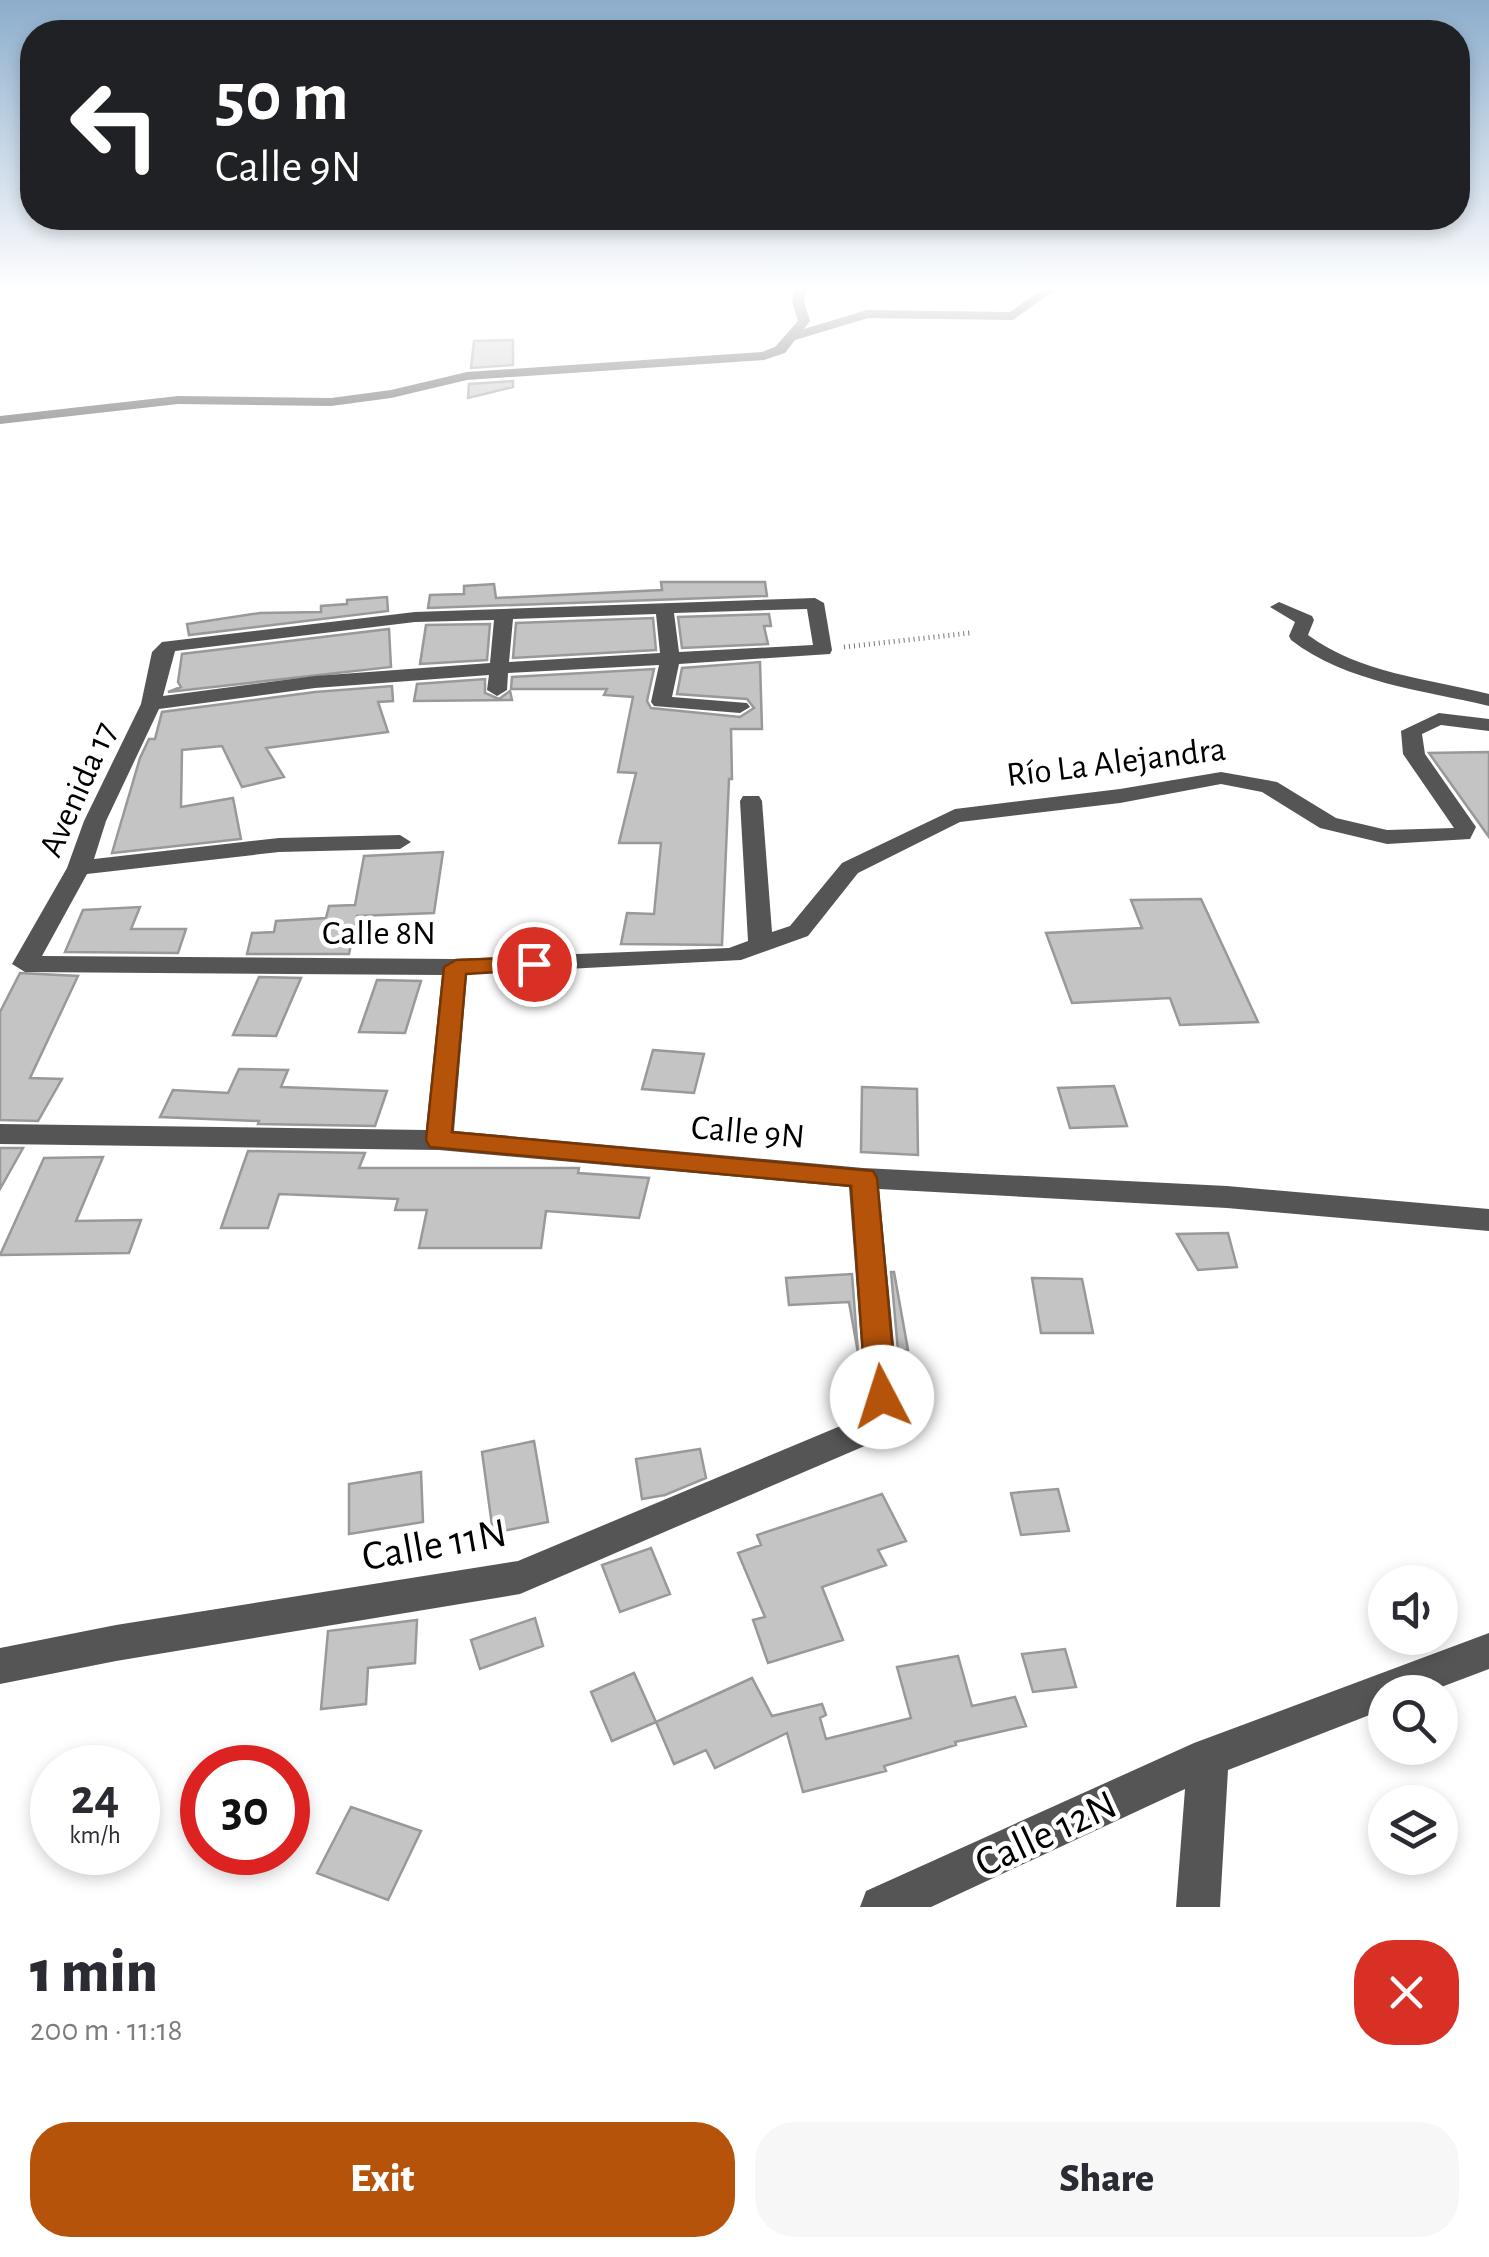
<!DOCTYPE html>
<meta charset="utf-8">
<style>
body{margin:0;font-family:"Alegreya Sans",sans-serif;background:#f7f7f7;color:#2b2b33;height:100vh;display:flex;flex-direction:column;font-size:38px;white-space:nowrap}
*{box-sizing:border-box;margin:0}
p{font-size:32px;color:#7c7c81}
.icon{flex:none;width:55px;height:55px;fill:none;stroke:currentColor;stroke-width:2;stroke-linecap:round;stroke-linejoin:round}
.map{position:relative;height:1907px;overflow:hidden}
.panel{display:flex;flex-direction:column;background:#fff;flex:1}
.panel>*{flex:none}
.top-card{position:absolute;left:20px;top:20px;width:1450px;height:210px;border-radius:40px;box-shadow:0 5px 15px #0003;background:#202124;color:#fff;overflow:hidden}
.tools{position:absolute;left:1368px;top:1565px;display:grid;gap:20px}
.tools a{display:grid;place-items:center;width:90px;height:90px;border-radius:50%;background:#fff;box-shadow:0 5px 15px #0003;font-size:50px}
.speed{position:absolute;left:30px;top:1745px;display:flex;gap:20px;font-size:50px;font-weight:700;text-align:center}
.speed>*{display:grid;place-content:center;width:130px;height:130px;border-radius:50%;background:#fff;box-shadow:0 5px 15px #0003;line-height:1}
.speed small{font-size:25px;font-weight:400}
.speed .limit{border:15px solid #d22;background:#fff;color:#111}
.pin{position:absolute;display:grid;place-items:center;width:85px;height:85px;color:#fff;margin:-42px;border:5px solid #fff;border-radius:50%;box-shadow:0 2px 10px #0007}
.me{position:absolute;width:110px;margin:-55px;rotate:355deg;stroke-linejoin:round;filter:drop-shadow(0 0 8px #0008)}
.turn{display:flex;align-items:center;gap:35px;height:210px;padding:0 30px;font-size:45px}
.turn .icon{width:130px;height:130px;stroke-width:2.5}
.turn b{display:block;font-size:70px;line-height:85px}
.round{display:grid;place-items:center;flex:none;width:105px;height:105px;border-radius:40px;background:#f7f7f7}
.summary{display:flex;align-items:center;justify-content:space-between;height:170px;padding:0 30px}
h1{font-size:60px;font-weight:800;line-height:75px}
.action{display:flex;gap:20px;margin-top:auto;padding:20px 30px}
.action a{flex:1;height:115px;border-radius:40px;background:#b45309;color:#fff;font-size:40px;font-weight:800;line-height:115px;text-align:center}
.action a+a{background:#f7f7f7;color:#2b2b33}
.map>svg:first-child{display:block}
</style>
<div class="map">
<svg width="1489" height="1907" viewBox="0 0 1489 1907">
<rect width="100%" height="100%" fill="#fff"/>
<!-- building -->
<path fill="#c4c4c4" stroke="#999" stroke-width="2.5" d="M 513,340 L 513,365 L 471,368 L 474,341 Z
M 513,381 L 513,387 L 468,398 L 469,384 Z
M 661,582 L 765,582 L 767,596 L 428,608 L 430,595 L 464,594 L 464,586 L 494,584 L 496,598 L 662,590 Z
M 387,597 L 388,611 L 189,635 L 187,624 L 260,613 L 321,612 L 321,606 L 347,604 L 347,600 Z
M 769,614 L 771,626 L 764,626 L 768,644 L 682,648 L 678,617 Z
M 653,618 L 656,650 L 513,658 L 516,623 Z
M 490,624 L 487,660 L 420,664 L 426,625 Z
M 389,629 L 391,667 L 168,692 L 181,687 L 178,682 L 182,654 Z
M 760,662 L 762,729 L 731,729 L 732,779 L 729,779 L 722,945 L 621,944 L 627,913 L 654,914 L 661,843 L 619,843 L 636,773 L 618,772 L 633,697 L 604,695 L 607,689 L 511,689 L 512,677 L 654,669 L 647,701 L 651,708 L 740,717 L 754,708 L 747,699 L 677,694 L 682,668 Z
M 485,679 L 485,693 L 499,699 L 510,691 L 512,700 L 414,701 L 417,684 Z
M 392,686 L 393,701 L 378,702 L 388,732 L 266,748 L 284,777 L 242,787 L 222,746 L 182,750 L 181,807 L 233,798 L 241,839 L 112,853 L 140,758 L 149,739 L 155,739 L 162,712 L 315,692 Z
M 1489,752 L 1489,837 L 1429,753 Z
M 443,852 L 434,913 L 357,916 L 349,954 L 247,954 L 252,933 L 274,932 L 276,921 L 326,918 L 329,906 L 355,905 L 364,856 Z
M 1201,899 L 1258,1022 L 1180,1025 L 1170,998 L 1072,1003 L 1046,933 L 1142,928 L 1131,900 Z
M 140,907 L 131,929 L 186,929 L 178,953 L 65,952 L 83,910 Z
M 20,973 L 78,976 L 30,1078 L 62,1079 L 38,1121 L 0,1120 L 0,1012 Z
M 259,977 L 301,978 L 276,1036 L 233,1035 Z
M 377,980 L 421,981 L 405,1033 L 359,1032 Z
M 653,1050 L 704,1054 L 694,1093 L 642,1089 Z
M 239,1069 L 288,1070 L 281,1087 L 387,1091 L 375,1126 L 258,1124 L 259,1121 L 160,1117 L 173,1090 L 228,1093 Z
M 1114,1086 L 1127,1126 L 1070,1128 L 1058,1088 Z
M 862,1087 L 917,1089 L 918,1155 L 861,1152 Z
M 0,1148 L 23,1148 L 0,1189 Z
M 248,1151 L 365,1153 L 359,1168 L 579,1168 L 578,1173 L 649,1178 L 639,1218 L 546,1211 L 541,1248 L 419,1248 L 427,1210 L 395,1210 L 398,1199 L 279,1194 L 268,1228 L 221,1228 Z
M 103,1157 L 76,1221 L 141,1220 L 129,1253 L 0,1255 L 44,1158 Z
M 1228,1233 L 1237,1267 L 1198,1270 L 1177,1234 Z
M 891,1272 L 894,1272 L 908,1350 L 898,1351 Z
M 852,1274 L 858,1353 L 849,1302 L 789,1305 L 786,1278 Z
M 1032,1278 L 1082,1279 L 1093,1333 L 1041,1333 Z
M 534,1441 L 548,1522 L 493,1533 L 482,1452 Z
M 700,1449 L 706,1478 L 665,1495 L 642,1499 L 636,1459 Z
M 421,1472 L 423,1522 L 349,1534 L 349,1484 Z
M 1058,1489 L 1069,1531 L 1021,1535 L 1011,1493 Z
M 882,1494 L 906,1541 L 878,1550 L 886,1565 L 822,1587 L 843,1640 L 768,1663 L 753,1620 L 765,1617 L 738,1553 L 761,1545 L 757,1535 Z
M 651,1548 L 670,1594 L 620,1612 L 602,1565 Z
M 535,1618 L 543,1646 L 480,1669 L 471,1640 Z
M 417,1620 L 415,1663 L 368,1668 L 366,1704 L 321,1709 L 328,1631 Z
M 1065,1649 L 1076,1687 L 1033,1692 L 1022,1654 Z
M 958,1656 L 972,1706 L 1015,1697 L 1026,1726 L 955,1742 L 956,1745 L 884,1766 L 886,1771 L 803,1792 L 787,1733 L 715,1768 L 706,1750 L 674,1764 L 656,1722 L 612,1741 L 591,1692 L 634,1673 L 656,1722 L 752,1678 L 772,1716 L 822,1704 L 826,1715 L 820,1718 L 826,1739 L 911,1718 L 897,1667 Z
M 351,1807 L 421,1831 L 388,1900 L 317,1873 Z"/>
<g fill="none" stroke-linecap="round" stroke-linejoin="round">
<!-- path -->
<path stroke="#777" stroke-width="5" stroke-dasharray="1 4" stroke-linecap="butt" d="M 844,647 L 970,633"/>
<!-- minor -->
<path fill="#555" fill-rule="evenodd" d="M 795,288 L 807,288 L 804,302 L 810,321 L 804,329 L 867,310 L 1010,312 L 1044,288 L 1058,288 L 1013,320 L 868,318 L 795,340 L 785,353 L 764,360 L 467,380 L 391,398 L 331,406 L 178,404 L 0,424 L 0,416 L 178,396 L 331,398 L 391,390 L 467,372 L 762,352 L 775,347 L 798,321 L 792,302 Z
M 815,598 L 824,603 L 832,650 L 830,654 L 679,664 L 672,697 L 747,703 L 750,707 L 740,713 L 654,706 L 651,702 L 659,665 L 508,673 L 507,690 L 497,696 L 487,690 L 489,675 L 315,688 L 159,709 L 106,821 L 94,859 L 279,838 L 400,835 L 411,842 L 400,849 L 279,852 L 87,874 L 42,956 L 455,959 L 729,948 L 748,941 L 740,801 L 743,796 L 759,796 L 762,801 L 772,932 L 790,926 L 842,863 L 955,809 L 1120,789 L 1221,772 L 1277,782 L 1336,818 L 1387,830 L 1454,828 L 1403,754 L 1401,731 L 1439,713 L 1489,719 L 1489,731 L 1441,725 L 1422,734 L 1425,754 L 1476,827 L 1470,839 L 1387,844 L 1320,828 L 1262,792 L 1221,784 L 1120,803 L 960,822 L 858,873 L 808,936 L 741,960 L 467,974 L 454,1131 L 863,1168 L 1227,1186 L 1489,1209 L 1489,1231 L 1227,1208 L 879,1189 L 899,1397 L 874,1442 L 520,1594 L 116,1661 L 0,1684 L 0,1648 L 116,1625 L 518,1561 L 850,1422 L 865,1396 L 849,1187 L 439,1150 L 0,1144 L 0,1124 L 426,1130 L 442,975 L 25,972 L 12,964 L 67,868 L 84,821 L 141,704 L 152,652 L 162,642 L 415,612 ZM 807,609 L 813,645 L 679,652 L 674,613 ZM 656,614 L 660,653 L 509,662 L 513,619 ZM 494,620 L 490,663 L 315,676 L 163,696 L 175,651 L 415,622 Z
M 1279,602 L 1312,616 L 1314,620 L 1308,635 C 1359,673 1429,679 1489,694 L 1489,706 C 1423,690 1347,683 1291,640 L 1289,636 L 1295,622 L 1270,607 Z
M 1489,1633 L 1489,1669 L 1428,1692 L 1385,1692 L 1385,1709 L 1228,1770 L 1220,1907 L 1176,1907 L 1185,1789 L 931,1907 L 860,1907 L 866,1891 L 1194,1743 Z"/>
</g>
<!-- sky -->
<linearGradient id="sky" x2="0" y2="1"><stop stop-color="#8cadcc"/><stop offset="0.52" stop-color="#fff"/><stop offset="1" stop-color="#fff" stop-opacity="0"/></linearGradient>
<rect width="1489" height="555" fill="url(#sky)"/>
<!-- route -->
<path fill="#b45309" stroke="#753606" stroke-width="2.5" d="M 534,957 L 543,959 L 546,964 L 543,969 L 466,974 L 452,1132 L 873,1171 L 877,1178 L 897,1397 L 893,1406 L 882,1409 L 871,1406 L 866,1397 L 851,1186 L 430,1147 L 426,1140 L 444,967 L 456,960 Z"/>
<g text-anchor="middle" stroke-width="9" stroke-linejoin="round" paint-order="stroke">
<!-- street labels -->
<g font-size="35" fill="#000" stroke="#fff">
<text transform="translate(1116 761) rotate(-7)" y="12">Río La Alejandra</text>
<text transform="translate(77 789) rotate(-66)" y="12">Avenida 17</text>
<text x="379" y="944">Calle 8N</text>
<text transform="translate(748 1131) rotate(5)" y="12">Calle 9N</text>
</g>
<!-- near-street labels -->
<g font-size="42" fill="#000" stroke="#fff">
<text transform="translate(434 1543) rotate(-10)" y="15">Calle 11N</text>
<text transform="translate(1045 1832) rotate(-25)" y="15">Calle 12N</text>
</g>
</g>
</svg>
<div class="tools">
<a><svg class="icon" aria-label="sound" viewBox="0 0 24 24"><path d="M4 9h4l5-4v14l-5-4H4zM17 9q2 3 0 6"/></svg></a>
<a><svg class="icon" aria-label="search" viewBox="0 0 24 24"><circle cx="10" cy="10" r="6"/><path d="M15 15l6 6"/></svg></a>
<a><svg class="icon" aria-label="layers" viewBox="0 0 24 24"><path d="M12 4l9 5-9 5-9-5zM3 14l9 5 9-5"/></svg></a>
</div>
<div class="speed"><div>24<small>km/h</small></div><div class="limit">30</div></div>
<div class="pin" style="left:534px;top:964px;background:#d93025"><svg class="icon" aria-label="arrive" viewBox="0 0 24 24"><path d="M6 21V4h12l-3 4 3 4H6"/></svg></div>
<svg class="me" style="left:882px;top:1397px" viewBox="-20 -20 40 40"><circle r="19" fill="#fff"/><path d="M0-13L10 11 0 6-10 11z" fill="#b45309"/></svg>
<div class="top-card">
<div class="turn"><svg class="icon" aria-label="left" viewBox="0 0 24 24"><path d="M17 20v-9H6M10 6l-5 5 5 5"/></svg><div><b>50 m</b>Calle 9N</div></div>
</div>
</div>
<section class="panel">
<div class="summary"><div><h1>1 min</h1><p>200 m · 11:18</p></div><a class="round" style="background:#d93025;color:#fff"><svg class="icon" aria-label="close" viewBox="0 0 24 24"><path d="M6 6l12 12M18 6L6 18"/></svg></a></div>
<div class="action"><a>Exit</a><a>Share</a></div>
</section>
